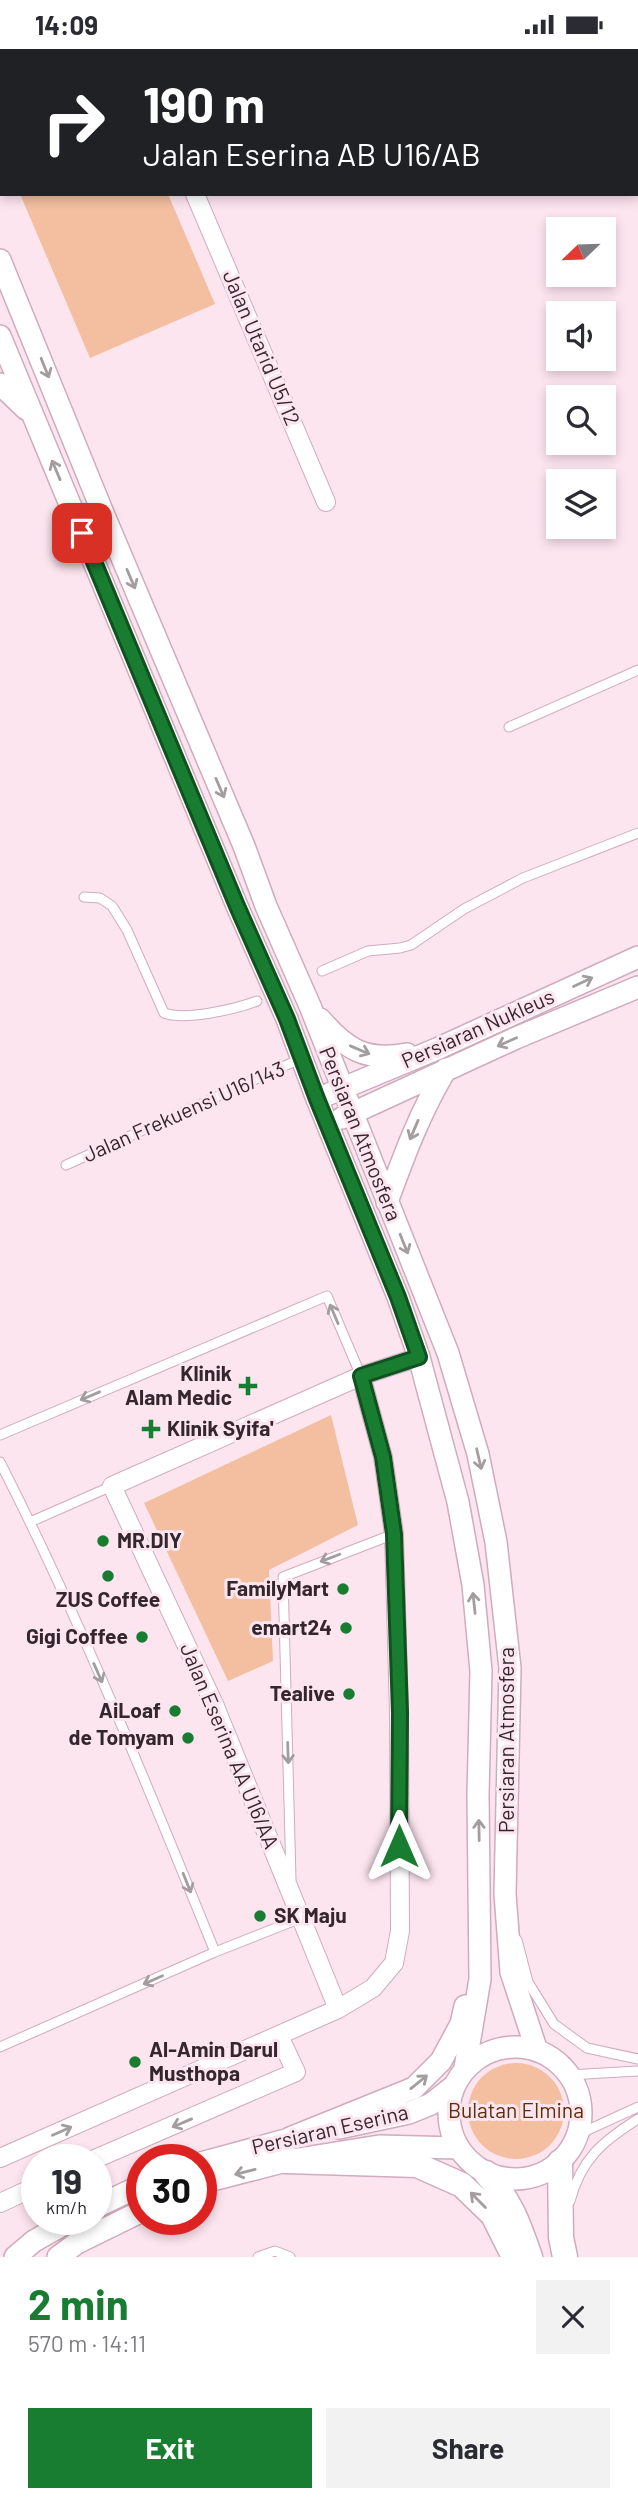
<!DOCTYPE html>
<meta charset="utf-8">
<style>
body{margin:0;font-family:Barlow,sans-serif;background:#f2f2f3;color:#2b2b33;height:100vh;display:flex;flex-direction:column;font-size:26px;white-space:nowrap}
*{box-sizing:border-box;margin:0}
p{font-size:23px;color:#7c7c81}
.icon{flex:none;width:38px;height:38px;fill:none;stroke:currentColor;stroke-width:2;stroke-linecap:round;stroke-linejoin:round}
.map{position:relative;height:2208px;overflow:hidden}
.sheet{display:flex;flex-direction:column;background:#fff;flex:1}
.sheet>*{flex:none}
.top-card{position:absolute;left:0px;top:0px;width:639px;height:147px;box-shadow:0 4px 10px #0003;background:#202124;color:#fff;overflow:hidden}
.needle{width:46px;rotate:247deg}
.fabs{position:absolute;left:546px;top:168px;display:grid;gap:14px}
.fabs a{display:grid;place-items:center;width:70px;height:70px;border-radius:0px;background:#fff;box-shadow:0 4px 10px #0003;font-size:35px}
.speed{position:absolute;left:21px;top:2095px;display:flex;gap:14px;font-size:35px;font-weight:700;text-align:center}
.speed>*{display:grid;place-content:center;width:91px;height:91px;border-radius:50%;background:#fff;box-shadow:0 4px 10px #0003;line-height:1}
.speed small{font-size:18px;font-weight:400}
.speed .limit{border:10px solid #d22;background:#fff;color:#111}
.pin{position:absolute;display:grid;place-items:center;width:60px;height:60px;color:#fff;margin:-30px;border-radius:14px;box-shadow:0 4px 10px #0006}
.me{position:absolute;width:77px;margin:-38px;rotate:0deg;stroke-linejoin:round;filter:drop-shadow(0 0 5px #0008)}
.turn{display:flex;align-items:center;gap:24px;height:147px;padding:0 28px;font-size:32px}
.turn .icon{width:91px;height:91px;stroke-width:2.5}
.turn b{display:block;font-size:49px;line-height:60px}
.round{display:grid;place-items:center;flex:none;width:74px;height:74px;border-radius:0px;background:#f2f2f3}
.summary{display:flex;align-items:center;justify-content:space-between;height:119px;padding:0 28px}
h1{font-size:42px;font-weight:700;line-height:52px;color:#187d31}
.cta{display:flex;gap:14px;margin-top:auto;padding:14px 28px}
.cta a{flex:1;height:80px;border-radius:0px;background:#187d31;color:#fff;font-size:28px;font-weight:700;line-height:80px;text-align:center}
.cta a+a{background:#f2f2f3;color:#2b2b33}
.status{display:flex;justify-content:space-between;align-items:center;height:49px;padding:0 35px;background:#fff;direction:ltr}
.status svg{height:19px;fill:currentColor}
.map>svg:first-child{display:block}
</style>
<div class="status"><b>14:09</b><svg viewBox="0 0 49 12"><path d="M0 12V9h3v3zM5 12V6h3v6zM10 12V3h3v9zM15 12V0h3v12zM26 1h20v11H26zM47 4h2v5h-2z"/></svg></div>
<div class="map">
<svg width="638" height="2208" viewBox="0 0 638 2208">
<rect width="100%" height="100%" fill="#fde5f0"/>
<!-- green -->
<path fill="#f3bfa0" d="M 20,145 L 168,145 L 215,255 L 90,309 Z
M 331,1366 L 358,1476 L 269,1521 L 273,1612 L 228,1632 L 144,1454 Z
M468 2062a48 48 0 1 1 96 0a48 48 0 1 1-96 0Z"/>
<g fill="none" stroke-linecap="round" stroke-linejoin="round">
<defs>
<path id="service" d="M 509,678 L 638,621
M 84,848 L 100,849 L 112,857 L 127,881 L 164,964 C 185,972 236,960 257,952
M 322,922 L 368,902 L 400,899 L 411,896 L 464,860 L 523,829 L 638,784
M 66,1116 L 300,1010
M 0,1386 L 327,1247 L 361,1327
M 0,1413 C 81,1572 148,1738 215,1903
M 30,1473 L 112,1437
M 291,1830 L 283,1528 L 394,1485
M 517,1891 L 528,1933 L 554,1975 L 587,1999 L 638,2010
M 0,1998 L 215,1903 L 301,1869
M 568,2026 L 638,2022
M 577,2086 L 638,2058
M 570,2152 C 581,2110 603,2092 638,2070
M 258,2208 L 275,2202 L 290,2208"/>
<path id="minor" d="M 133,0 L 134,2
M 507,0 L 508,2
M 637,30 L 638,30
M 195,145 L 326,453
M 338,1960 L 214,1655 L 112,1437 L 361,1327 L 419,1308
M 0,2109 L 338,1960 L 373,1939 L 394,1914 L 400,1882 L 399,1664 L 394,1485 L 383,1408 L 361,1327
M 95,2110 L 296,2023 L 279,1987
M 0,2154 L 37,2137"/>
<path id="tertiary" d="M 0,211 L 103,464 L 244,797 L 266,857 L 310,957 L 448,1304 L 478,1405 L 496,1493 L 510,1619 L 505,1845 L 511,1923 L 537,2002
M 0,287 L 237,857 L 287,970 L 317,1050 L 398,1248 L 419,1308 L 458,1453 L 473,1536 L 481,1622 L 478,1746 L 480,1930 L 465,2019
M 0,335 L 26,360
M 320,970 C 346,1000 365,1013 407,1005
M 329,1045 L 439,999 L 638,908
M 342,1069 L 516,989 L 638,938
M 387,1153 C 404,1107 420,1063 446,1020
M449 2064a66 66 0 1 1 132 0a66 66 0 1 1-132 0Z
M 339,2079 L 409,2064 L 431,2055 L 454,2037
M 290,2089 L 414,2039 L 441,2012 L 461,1975 L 465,1957
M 201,2114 L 304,2086
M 201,2134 L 286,2112 L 379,2097 L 458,2099
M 96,2158 L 142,2136
M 15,2208 L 34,2192 L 73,2170
M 58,2208 L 77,2194 L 142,2162"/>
<path id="secondary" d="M 286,2112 L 417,2116 L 462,2136 L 493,2166 L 514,2208
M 560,2113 L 561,2188 L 565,2208
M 486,2124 C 511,2153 518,2173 530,2208"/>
</defs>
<!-- service casing -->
<use href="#service" stroke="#d0abbd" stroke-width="11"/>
<!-- minor casing -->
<use href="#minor" stroke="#d0abbd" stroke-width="20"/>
<!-- tertiary casing -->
<use href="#tertiary" stroke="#d0abbd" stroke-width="24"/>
<!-- secondary casing -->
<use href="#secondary" stroke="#d0abbd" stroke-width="27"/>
<!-- service -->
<use href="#service" stroke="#fff" stroke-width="9"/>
<!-- minor -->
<use href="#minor" stroke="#fff" stroke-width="18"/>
<!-- tertiary -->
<use href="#tertiary" stroke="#fff" stroke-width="21"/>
<!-- secondary -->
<use href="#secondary" stroke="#fff" stroke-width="24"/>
</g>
<!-- one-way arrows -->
<defs><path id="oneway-shaft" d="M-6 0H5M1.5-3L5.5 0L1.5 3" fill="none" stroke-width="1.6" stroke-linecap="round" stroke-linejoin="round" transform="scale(1.75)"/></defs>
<g stroke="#a49da0">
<use href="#oneway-shaft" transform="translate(45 319) rotate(68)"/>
<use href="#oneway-shaft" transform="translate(56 421) rotate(-113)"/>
<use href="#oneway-shaft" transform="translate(131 530) rotate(67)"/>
<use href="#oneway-shaft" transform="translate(220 739) rotate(67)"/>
<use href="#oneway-shaft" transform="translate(583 933) rotate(-25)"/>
<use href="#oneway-shaft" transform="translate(507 993) rotate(156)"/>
<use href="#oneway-shaft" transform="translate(360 1001) rotate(23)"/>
<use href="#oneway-shaft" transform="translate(414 1081) rotate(113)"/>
<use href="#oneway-shaft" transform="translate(404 1195) rotate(68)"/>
<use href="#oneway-shaft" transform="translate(334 1265) rotate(-113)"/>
<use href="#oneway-shaft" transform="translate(90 1347) rotate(157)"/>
<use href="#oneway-shaft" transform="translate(479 1410) rotate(77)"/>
<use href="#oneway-shaft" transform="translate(330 1509) rotate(159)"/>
<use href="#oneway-shaft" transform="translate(474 1554) rotate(-96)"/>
<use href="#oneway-shaft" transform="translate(98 1624) rotate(66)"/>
<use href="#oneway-shaft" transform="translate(288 1704) rotate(88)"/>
<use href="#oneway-shaft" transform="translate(479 1781) rotate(-91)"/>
<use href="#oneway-shaft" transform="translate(187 1834) rotate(68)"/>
<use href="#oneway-shaft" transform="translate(153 1931) rotate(156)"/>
<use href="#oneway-shaft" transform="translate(419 2033) rotate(-39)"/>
<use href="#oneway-shaft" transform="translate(182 2074) rotate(157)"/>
<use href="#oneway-shaft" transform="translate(62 2082) rotate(-24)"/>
<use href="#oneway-shaft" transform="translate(245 2123) rotate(166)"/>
<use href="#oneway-shaft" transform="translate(478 2151) rotate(-135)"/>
</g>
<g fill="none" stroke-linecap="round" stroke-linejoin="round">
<defs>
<path id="route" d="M 82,484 L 237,857 L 287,970 L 317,1050 L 398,1248 L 419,1308 L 361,1327 L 383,1408 L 394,1485 L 400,1664 L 399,1797"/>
</defs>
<!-- route casing -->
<use href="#route" stroke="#105120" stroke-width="18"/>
<!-- route -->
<use href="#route" stroke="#187d31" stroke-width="12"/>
</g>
<!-- markers -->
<g fill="#187d31" stroke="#fde5f0" stroke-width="2.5">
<path d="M244.5 1326.5h7v7h7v7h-7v7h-7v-7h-7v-7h7z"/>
<path d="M147.5 1369.5h7v7h7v7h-7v7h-7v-7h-7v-7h7z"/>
<circle cx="103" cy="1492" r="7"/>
<circle cx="108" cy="1527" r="7"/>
<circle cx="343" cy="1540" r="7"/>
<circle cx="346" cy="1579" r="7"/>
<circle cx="142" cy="1588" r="7"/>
<circle cx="349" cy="1645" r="7"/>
<circle cx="175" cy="1662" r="7"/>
<circle cx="188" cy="1689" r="7"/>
<circle cx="260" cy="1867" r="7"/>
<circle cx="135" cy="2013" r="7"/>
</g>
<g text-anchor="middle" stroke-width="6" stroke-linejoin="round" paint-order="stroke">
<!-- street labels -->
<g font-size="21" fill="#34262d" stroke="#fde5f0">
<text transform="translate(261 299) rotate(67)" y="7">Jalan Utarid U5/12</text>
<text transform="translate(478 980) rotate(-24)" y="7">Persiaran Nukleus</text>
<text transform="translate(184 1063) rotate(-24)" y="7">Jalan Frekuensi U16/143</text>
<text transform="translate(360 1085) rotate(68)" y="7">Persiaran Atmosfera</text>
<text transform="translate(507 1691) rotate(-90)" y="7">Persiaran Atmosfera</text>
<text transform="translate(229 1697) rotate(67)" y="7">Jalan Eserina AA U16/AA</text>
<text transform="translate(330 2081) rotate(-13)" y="7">Persiaran Eserina</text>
</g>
<!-- poi labels -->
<g font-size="21" font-weight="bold" fill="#34262d" stroke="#fde5f0" text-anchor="end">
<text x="232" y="1332">Klinik<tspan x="232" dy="24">Alam Medic</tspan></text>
<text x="167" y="1387" text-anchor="start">Klinik Syifa'</text>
<text x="117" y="1499" text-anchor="start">MR.DIY</text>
<text x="329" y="1547">FamilyMart</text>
<text x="108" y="1558" text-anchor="middle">ZUS Coffee</text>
<text x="332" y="1586">emart24</text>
<text x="128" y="1595">Gigi Coffee</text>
<text x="335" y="1652">Tealive</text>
<text x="161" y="1669">AiLoaf</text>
<text x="174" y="1696">de Tomyam</text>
<text x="274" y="1874" text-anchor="start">SK Maju</text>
<text x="149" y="2008" text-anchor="start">Al-Amin Darul<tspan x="149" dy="24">Musthopa</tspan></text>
</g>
<!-- park labels -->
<g font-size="21" fill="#5f2c04" stroke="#fde5f0">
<text x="516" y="2069">Bulatan Elmina</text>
</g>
</g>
</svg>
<div class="fabs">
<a><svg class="needle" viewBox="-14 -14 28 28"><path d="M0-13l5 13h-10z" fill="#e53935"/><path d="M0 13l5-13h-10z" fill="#7c7c81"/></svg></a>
<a><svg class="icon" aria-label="sound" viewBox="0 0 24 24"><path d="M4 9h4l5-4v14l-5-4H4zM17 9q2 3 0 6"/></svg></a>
<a><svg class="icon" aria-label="search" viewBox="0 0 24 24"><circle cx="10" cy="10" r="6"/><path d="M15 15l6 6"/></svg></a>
<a><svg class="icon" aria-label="layers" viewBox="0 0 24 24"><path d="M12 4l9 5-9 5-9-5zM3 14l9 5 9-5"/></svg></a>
</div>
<div class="speed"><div>19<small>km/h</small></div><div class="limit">30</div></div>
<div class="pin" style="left:82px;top:484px;background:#d93025"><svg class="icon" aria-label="arrive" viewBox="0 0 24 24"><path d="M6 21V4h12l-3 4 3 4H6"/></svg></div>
<svg class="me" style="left:399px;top:1797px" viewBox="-20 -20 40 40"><path d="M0-17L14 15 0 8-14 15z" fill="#187d31" stroke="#fff" stroke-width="4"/></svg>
<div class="top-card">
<div class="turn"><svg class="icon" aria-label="right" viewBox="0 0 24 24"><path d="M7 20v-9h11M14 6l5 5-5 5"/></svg><div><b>190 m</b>Jalan Eserina AB U16/AB</div></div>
</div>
</div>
<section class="sheet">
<div class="summary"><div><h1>2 min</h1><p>570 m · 14:11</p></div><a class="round"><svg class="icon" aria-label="close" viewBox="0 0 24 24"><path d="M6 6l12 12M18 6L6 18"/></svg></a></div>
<div class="cta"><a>Exit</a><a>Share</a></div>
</section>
